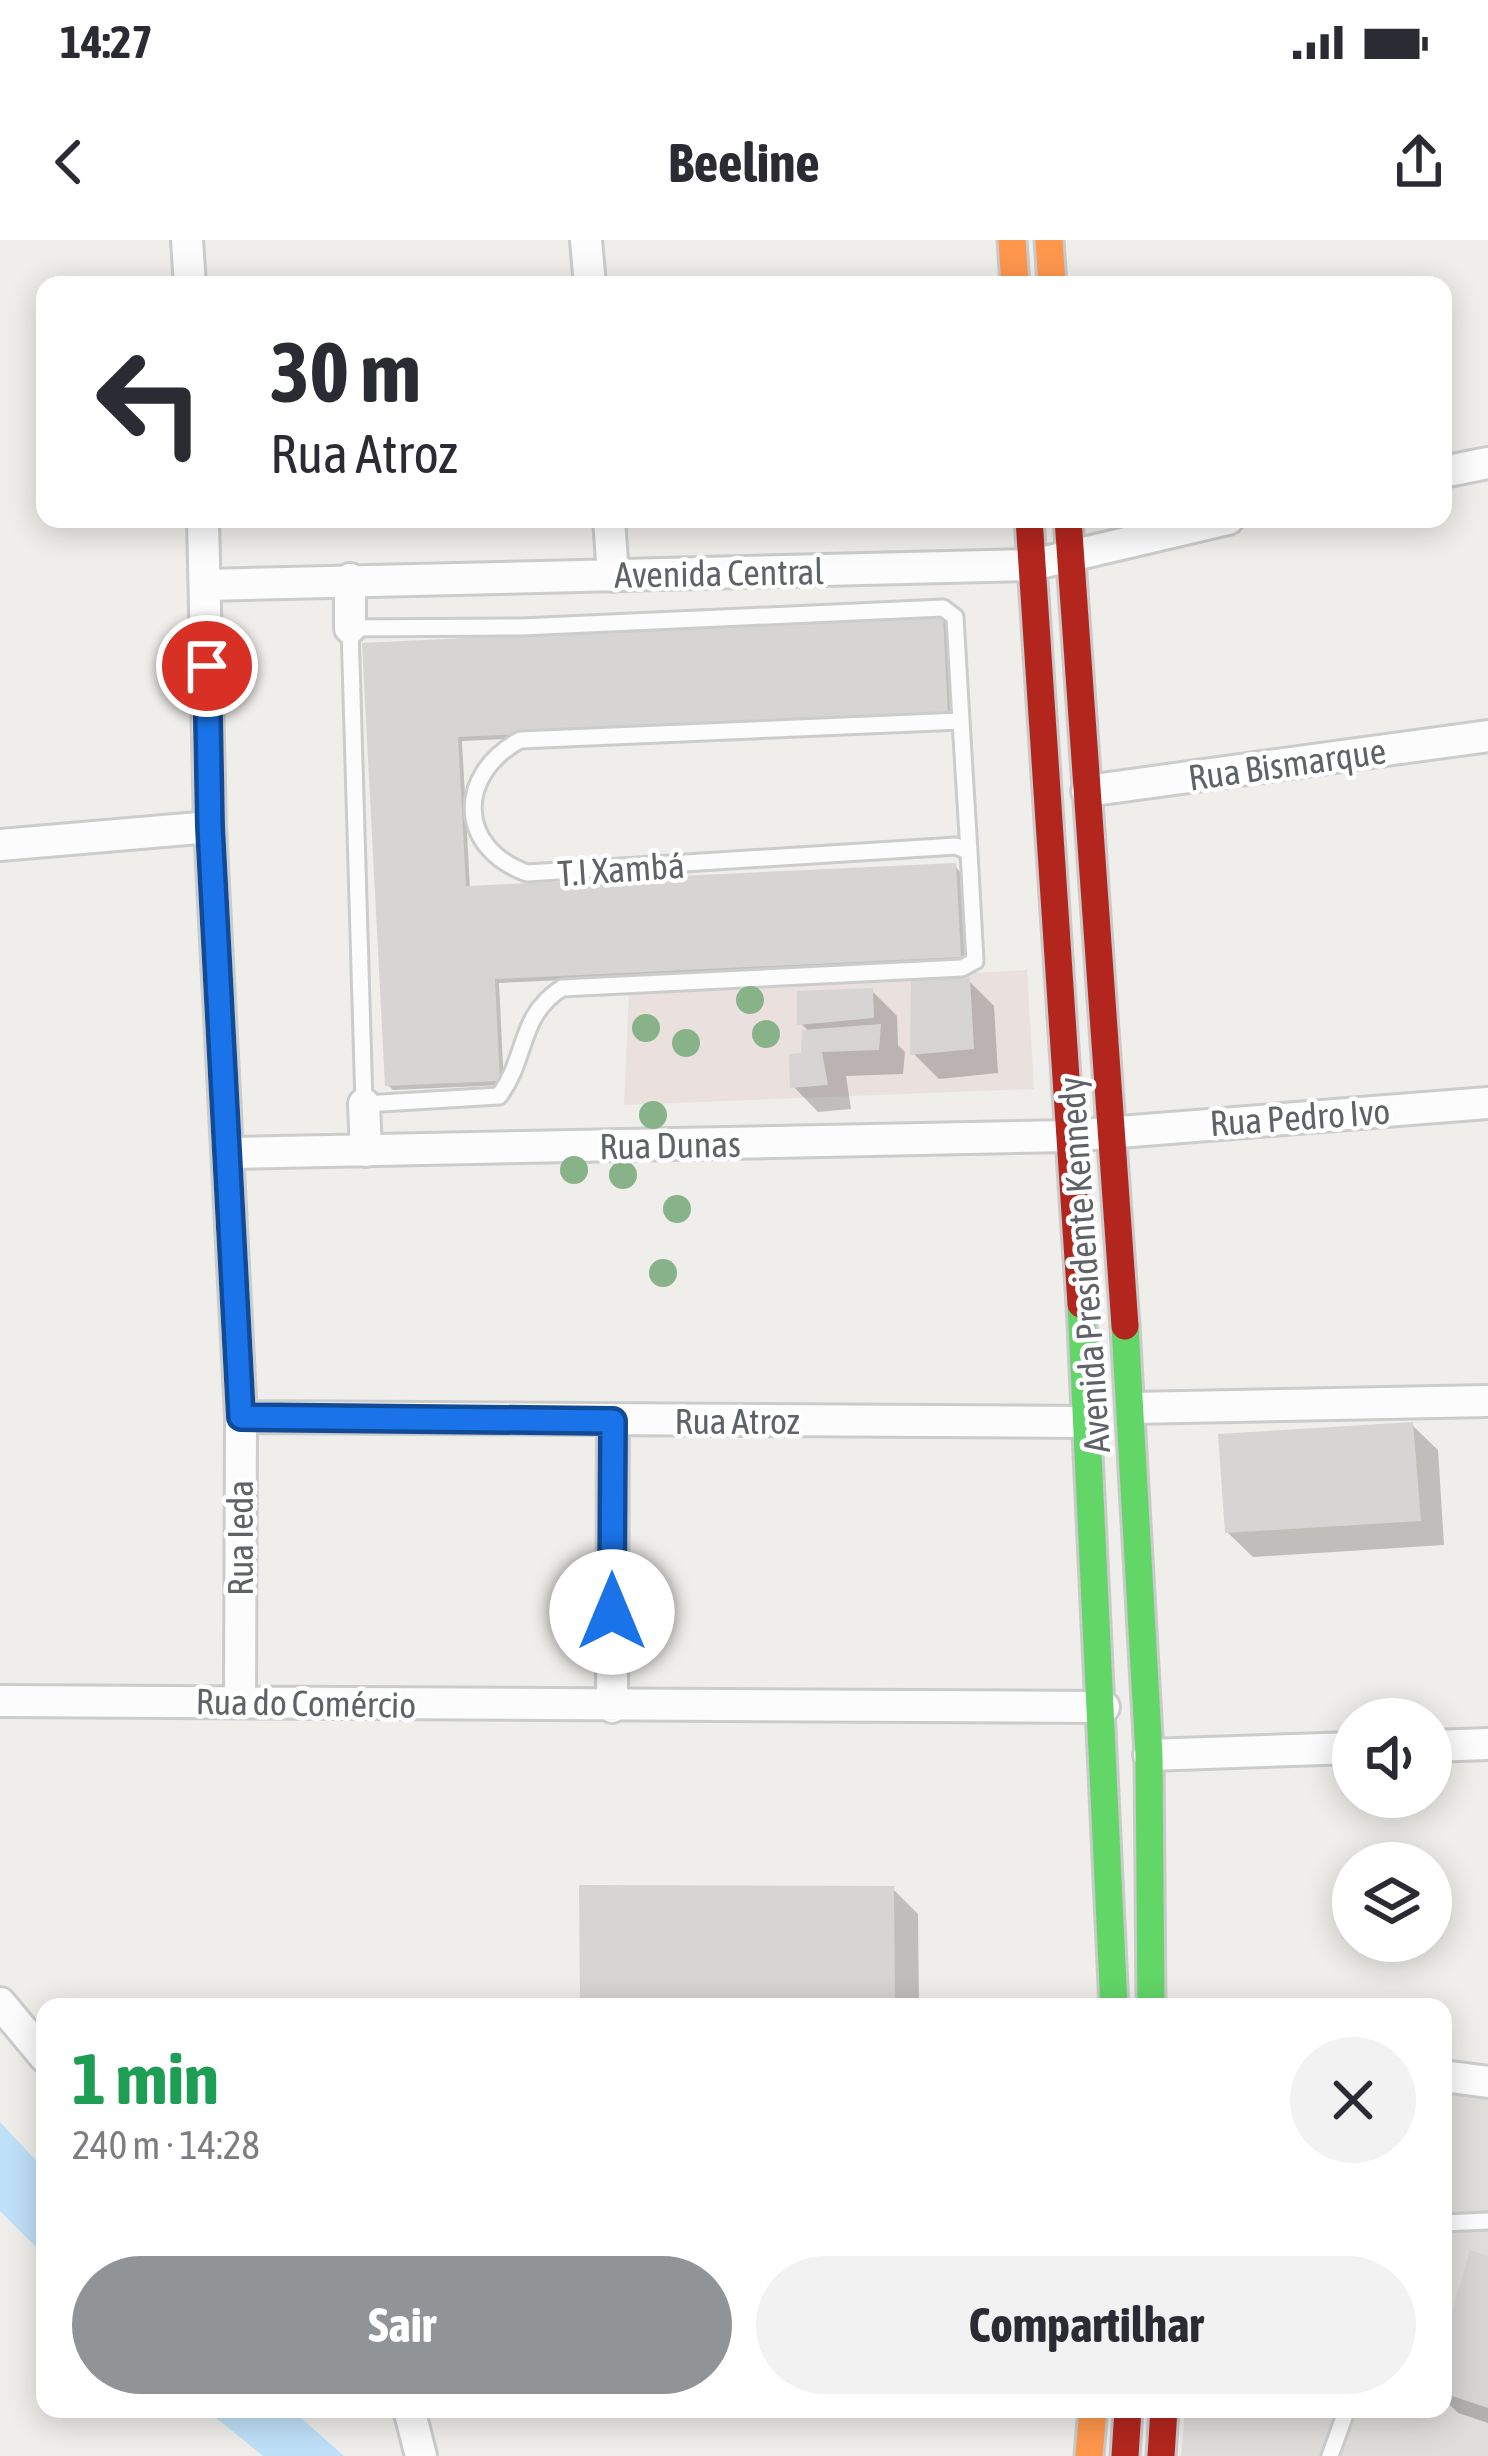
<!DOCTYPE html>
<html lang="pt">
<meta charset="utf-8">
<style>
body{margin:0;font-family:"Asap Condensed",sans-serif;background:#f2f2f3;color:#2b2b33;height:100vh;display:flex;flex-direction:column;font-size:45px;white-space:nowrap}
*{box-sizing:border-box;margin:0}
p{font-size:39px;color:#7c7c81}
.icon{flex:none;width:66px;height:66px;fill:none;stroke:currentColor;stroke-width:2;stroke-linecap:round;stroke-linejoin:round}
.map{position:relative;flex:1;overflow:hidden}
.drawer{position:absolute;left:36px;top:1758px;width:1416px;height:420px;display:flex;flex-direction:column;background:#fff;border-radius:24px;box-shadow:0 6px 30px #0003}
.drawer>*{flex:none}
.guide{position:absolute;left:36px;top:36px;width:1416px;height:252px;border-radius:24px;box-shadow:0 6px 30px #0003;background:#fff;color:#2b2b33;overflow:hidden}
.buttons{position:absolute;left:1332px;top:1458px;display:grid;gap:24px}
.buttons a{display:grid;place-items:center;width:120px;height:120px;border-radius:50%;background:#fff;box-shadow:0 6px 30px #0003;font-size:60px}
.pin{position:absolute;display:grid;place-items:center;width:102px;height:102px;color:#fff;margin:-51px;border:6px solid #fff;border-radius:50%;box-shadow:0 3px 12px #0007}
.me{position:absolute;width:132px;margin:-66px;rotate:0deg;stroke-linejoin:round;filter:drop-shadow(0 0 9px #0008)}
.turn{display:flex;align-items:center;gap:42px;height:252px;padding:0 36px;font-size:54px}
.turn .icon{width:156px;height:156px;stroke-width:2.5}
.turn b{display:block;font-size:84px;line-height:102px}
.round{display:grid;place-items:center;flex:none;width:126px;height:126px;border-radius:63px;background:#f2f2f3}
.head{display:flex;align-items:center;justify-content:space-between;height:204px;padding:0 36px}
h1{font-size:72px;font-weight:700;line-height:90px;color:#1e9e55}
.cta{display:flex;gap:24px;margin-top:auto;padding:24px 36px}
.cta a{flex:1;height:138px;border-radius:72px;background:#919496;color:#fff;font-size:48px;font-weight:700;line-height:138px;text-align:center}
.cta a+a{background:#f2f2f3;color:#2b2b33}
.status{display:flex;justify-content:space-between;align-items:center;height:84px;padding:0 60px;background:#fff;direction:ltr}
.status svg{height:33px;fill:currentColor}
header{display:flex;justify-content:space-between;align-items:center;height:156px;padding:0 36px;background:#fff;font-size:54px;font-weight:700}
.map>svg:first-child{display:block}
</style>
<div class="status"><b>14:27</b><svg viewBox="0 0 49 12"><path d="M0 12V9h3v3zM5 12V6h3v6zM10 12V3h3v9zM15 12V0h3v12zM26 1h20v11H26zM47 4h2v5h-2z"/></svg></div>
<header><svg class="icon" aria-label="back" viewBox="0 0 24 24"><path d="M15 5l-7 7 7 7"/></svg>Beeline<svg class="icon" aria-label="share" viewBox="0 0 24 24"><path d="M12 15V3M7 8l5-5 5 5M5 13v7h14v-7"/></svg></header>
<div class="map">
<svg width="1488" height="2216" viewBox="0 0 1488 2216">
<rect width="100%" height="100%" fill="#efeeea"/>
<!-- industrial -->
<path fill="#dfddda" d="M 1443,1841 L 1488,1845 L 1488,2216 L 1181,2216 L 1185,2169 L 1443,2169 Z"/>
<!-- medical -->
<path fill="#eae0de" d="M 1027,730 L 1034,849 L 624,865 L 629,753 Z"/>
<!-- water -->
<path fill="#bfe0f9" d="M 0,1882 L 45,1930 L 45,2016 L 0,1971 Z
M 205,2169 L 291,2169 L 344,2216 L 263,2216 Z"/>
<!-- shadow -->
<path fill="#0003" d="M 942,379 L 947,384 L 952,479 L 462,501 L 470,649 L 955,626 L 960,632 L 965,722 L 499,743 L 504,845 L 393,850 L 388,845 L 365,406 Z
M 969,741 L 994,766 L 998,833 L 939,839 L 913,813 Z
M 872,751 L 897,776 L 898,805 L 905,812 L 903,834 L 846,836 L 851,869 L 818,872 L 793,846 L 810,792 L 800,783 Z
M 1412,1185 L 1438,1210 L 1444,1305 L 1253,1317 L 1227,1292 Z
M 893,1649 L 918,1674 L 919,1767 L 583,1767 Z
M 1488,2019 L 1488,2183 L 1458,2173 L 1443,2158 L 1443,2113 Z"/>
<!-- building -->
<path fill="#d6d5d3" d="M 943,375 L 948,474 L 458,497 L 466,646 L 956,623 L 961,717 L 495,739 L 500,841 L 385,846 L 362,403 Z
M 970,738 L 974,809 L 910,815 L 911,739 Z
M 873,748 L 874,778 L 797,785 L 797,751 Z
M 881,784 L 879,810 L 822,812 L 828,845 L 790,848 L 789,814 L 801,813 L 802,790 Z
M 1413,1182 L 1421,1281 L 1225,1293 L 1218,1194 Z
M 579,1645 L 894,1646 L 895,1767 L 580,1767 Z
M 1470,2010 L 1488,2016 L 1488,2168 L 1443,2153 L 1443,2103 Z"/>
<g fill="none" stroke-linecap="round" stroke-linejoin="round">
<defs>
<path id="lane" d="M 943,368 L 955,377 L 961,481 L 520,500 C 456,535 457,608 527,633 L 956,606 L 969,612 L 975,721 L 962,728 L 562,748 C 518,776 528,817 499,856 L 364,864 L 350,388 L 521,387 Z
M 961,481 L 969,612
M 1443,1983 L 1488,1981
M 1330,2216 L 1347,2169"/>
<path id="street" d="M 187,0 L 190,45
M 586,0 L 590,45
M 1443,232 L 1488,223
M 203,279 L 210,587 L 241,1177 L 240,1460
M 609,279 L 613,336
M 206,345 L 1032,325 L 1228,279
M 350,388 L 350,339
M 1087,551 L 1488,496
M 0,605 L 210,587
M 364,864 L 366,911
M 228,913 L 1068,896 L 1488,863
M 1131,1168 L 1488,1161
M 241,1177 L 1089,1182
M 0,1461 L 1104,1467
M 612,1467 L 613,1181
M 1431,1506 L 1488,1504
M 1149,1515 L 1353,1508
M 0,1763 L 45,1817
M 1443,1836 L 1488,1842
M 409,2169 L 421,2216"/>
<path id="fast" d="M 1081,1064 L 1114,1767
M 1125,1086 L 1149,1515 L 1151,1767"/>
<path id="slow" d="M 1012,0 L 1015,45
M 1049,0 L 1052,45
M 1089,2216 L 1093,2169"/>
<path id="jam" d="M 1029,279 L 1081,1064
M 1068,279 L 1125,1086
M 1125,2216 L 1128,2169
M 1161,2216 L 1164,2169"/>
</defs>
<!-- lane casing -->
<use href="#lane" stroke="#cbcccc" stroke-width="21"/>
<!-- street casing -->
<use href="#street" stroke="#cbcccc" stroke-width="36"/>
<!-- fast casing -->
<use href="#fast" stroke="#cacacb" stroke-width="33"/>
<!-- slow casing -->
<use href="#slow" stroke="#cacacb" stroke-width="33"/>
<!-- jam casing -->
<use href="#jam" stroke="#cacacb" stroke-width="33"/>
<!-- lane -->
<use href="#lane" stroke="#fdfcfc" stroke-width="15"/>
<!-- street -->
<use href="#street" stroke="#fdfcfc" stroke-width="30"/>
<!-- fast -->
<use href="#fast" stroke="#63d668" stroke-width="27"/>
<!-- slow -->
<use href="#slow" stroke="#ff974d" stroke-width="27"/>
<!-- jam -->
<use href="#jam" stroke="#b3261e" stroke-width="27"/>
</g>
<!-- trees -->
<g fill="#88b388">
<circle cx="750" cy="760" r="14"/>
<circle cx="646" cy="788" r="14"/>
<circle cx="766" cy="794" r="14"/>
<circle cx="686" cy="803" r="14"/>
<circle cx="653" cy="875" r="14"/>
<circle cx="574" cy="930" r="14"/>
<circle cx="623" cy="935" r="14"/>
<circle cx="677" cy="969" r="14"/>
<circle cx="663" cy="1033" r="14"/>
</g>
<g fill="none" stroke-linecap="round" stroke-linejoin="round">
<defs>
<path id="route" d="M 207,426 L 210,587 L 241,1177 L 613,1181 L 612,1372"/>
</defs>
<!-- route casing -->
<use href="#route" stroke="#114b97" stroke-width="30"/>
<!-- route -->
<use href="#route" stroke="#1a73e8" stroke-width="21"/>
</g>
<g text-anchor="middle" stroke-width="9" stroke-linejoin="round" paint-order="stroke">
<!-- street labels -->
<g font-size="36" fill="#5f6368" stroke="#fff">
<text transform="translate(719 333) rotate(-1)" y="13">Avenida Central</text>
<text transform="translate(1287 524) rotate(-8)" y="13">Rua Bismarque</text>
<text transform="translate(621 629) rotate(-4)" y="13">T.I Xambá</text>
<text transform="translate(1300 877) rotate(-4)" y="13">Rua Pedro Ivo</text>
<text transform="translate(670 905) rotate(-1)" y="13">Rua Dunas</text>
<text transform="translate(1084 1025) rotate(-94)" y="13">Avenida Presidente Kennedy</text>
<text x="737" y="1194">Rua Atroz</text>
<text transform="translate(240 1298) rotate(-90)" y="13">Rua Ieda</text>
<text transform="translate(306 1463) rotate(1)" y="13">Rua do Comércio</text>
</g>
</g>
</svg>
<div class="buttons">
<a><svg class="icon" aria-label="sound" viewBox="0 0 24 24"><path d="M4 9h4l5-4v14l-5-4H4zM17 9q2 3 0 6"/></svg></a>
<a><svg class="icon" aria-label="layers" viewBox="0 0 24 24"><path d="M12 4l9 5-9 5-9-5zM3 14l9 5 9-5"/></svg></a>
</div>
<div class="pin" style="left:207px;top:426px;background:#d93025"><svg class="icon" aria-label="arrive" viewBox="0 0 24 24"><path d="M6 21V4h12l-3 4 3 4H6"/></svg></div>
<svg class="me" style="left:612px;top:1372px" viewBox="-20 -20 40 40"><circle r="19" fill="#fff"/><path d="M0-13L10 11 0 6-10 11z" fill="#1a73e8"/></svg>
<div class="guide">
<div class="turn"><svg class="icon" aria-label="left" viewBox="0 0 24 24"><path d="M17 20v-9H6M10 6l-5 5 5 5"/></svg><div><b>30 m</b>Rua Atroz</div></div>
</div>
<section class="drawer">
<div class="head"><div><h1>1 min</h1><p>240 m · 14:28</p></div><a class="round"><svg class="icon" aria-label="close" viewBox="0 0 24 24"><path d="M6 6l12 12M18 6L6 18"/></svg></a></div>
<div class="cta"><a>Sair</a><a>Compartilhar</a></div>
</section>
</div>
